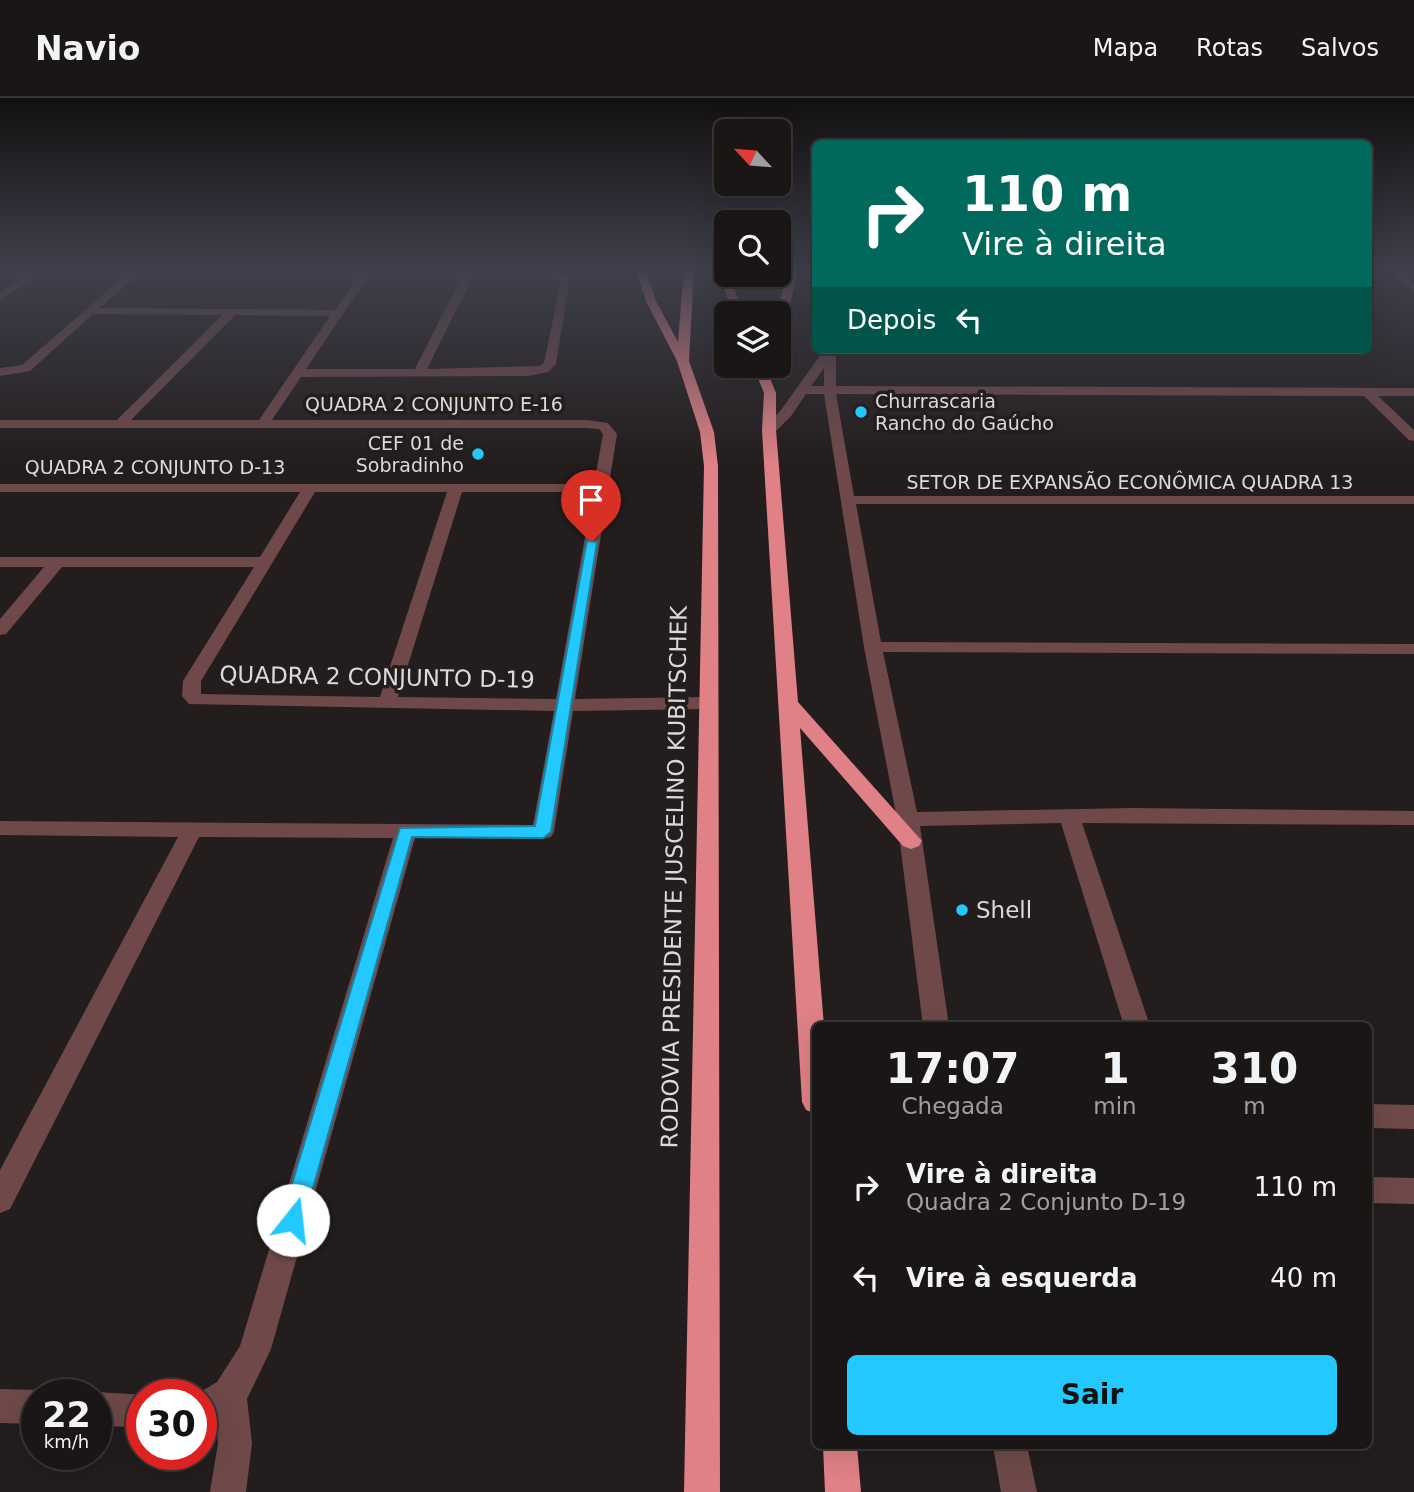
<!DOCTYPE html>
<html lang="pt">
<meta charset="utf-8">
<style>
body{margin:0;font-family:"DejaVu Sans",sans-serif;background:#272323;color:#f1f3f6;height:100vh;display:flex;flex-direction:column;font-size:26px;white-space:nowrap}
*{box-sizing:border-box;margin:0}
p{font-size:23px;color:#9f9fa1}
.icon{flex:none;width:38px;height:38px;fill:none;stroke:currentColor;stroke-width:2;stroke-linecap:round;stroke-linejoin:round}
.map{position:relative;flex:1;overflow:hidden}
.drawer{position:absolute;left:812px;top:924px;width:560px;height:427px;display:flex;flex-direction:column;background:#1a1616;border-radius:10px;box-shadow:0 7px 28px #0002,0 0 0 2px #383535}
.drawer>*{flex:none}
.top-card{position:absolute;left:812px;top:42px;width:560px;height:214px;border-radius:10px;box-shadow:0 7px 28px #0002,0 0 0 2px #383535;background:#00695c;color:#fff;overflow:hidden}
.needle{width:46px;rotate:296deg}
.tools{position:absolute;left:714px;top:21px;display:grid;gap:14px}
.tools a{display:grid;place-items:center;width:77px;height:77px;border-radius:10px;background:#1a1616;box-shadow:0 7px 28px #0002,0 0 0 2px #383535;font-size:35px}
.speed{position:absolute;left:21px;top:1281px;display:flex;gap:14px;font-size:35px;font-weight:700;text-align:center}
.speed>*{display:grid;place-content:center;width:91px;height:91px;border-radius:50%;background:#1a1616;box-shadow:0 7px 28px #0002,0 0 0 2px #383535;line-height:1}
.speed small{font-size:18px;font-weight:400}
.speed .limit{border:10px solid #d22;background:#fff;color:#111}
.pin{position:absolute;display:grid;place-items:center;width:60px;height:60px;color:#fff;margin:-72px -30px;border-radius:50% 50% 50% 0;rotate:-45deg;box-shadow:0 0 7px #0007}
.pin .icon{rotate:45deg}
.me{position:absolute;width:77px;margin:-38px;rotate:16deg;stroke-linejoin:round;filter:drop-shadow(0 0 5px #0008)}
.turn{display:flex;align-items:center;gap:24px;height:147px;padding:0 35px;font-size:32px}
.turn .icon{width:91px;height:91px;stroke-width:2.5}
.turn b{display:block;font-size:49px;line-height:60px}
.then{display:flex;align-items:center;height:66px;padding:0 35px;background:#0003;gap:14px;font-size:26px}
.eta{display:flex;justify-content:space-evenly;align-items:center;height:119px;text-align:center}
.eta b{font-size:42px;font-weight:700;line-height:49px}
.button{display:flex;gap:14px;margin-top:auto;padding:14px 35px}
.button a{flex:1;height:80px;border-radius:10px;background:#23c9fe;color:#111;font-size:28px;font-weight:700;line-height:80px;text-align:center}
ul{padding:0;list-style:none}
li{display:flex;align-items:center;gap:21px;height:91px;padding:0 35px}
li div{flex:1}
li b{display:block;font-size:26px}
li em{font-style:normal}
header{display:flex;align-items:center;gap:42px;box-sizing:border-box;height:98px;padding:0 35px;background:#1a1616;border-bottom:2px solid #383535}
header strong{font-size:33px}
nav{display:flex;gap:38px;margin-inline-start:auto;font-size:24px}
.map>svg:first-child{display:block}
</style>
<header>
<strong>Navio</strong>
<nav><a>Mapa</a><a>Rotas</a><a>Salvos</a></nav>
</header>
<div class="map">
<svg width="1414" height="1394" viewBox="0 0 1414 1394">
<rect width="100%" height="100%" fill="#231d1d"/>
<g fill="none" stroke-linecap="round" stroke-linejoin="round">
<!-- minor -->
<path fill="#6f494a" fill-rule="evenodd" d="M 1381,170 L 1393,170 L 1414,185 L 1414,193 Z
M 0,174 L 553,174 L 570,179 L 556,266 L 548,274 L 528,278 L 301,279 L 272,322 L 587,322 L 608,325 L 617,336 L 575,601 L 707,599 L 717,605 L 707,611 L 573,613 L 554,734 L 551,739 L 543,741 L 415,740 L 271,1251 L 247,1301 L 252,1345 L 246,1394 L 210,1394 L 218,1345 L 216,1323 L 201,1328 L 201,1297 L 195,1297 L 217,1284 L 240,1248 L 393,740 L 199,739 L 10,1111 L 0,1115 L 0,1072 L 178,739 L 0,737 L 0,723 L 533,727 L 554,613 L 189,606 L 182,598 L 183,583 L 254,469 L 62,469 L 6,536 L 0,537 L 0,521 L 44,469 L 0,469 L 0,459 L 260,459 L 300,394 L 0,394 L 0,386 L 594,386 L 603,336 L 599,331 L 587,330 L 0,330 L 0,322 L 117,322 L 222,217 L 93,216 L 30,273 L 0,278 L 0,270 L 22,267 L 122,180 L 34,180 L 0,202 L 0,194 L 21,180 L 0,180 ZM 134,180 L 357,180 L 335,212 L 100,210 ZM 367,180 L 461,180 L 415,271 L 306,271 ZM 472,180 L 552,180 L 561,183 L 544,265 L 540,268 L 427,271 ZM 235,217 L 330,218 L 259,322 L 131,322 ZM 315,394 L 447,394 L 380,599 L 201,596 L 201,583 ZM 462,394 L 593,394 L 556,601 L 398,599 Z
M 824,252 L 836,252 L 836,288 L 1414,290 L 1414,298 L 1378,298 L 1414,332 L 1414,343 L 1409,342 L 1364,298 L 836,296 L 854,398 L 1414,398 L 1414,406 L 856,406 L 881,544 L 1414,546 L 1414,556 L 883,554 L 917,714 L 1132,710 L 1414,713 L 1414,727 L 1082,725 L 1150,928 L 1124,928 L 1061,725 L 920,728 L 949,928 L 923,928 L 897,721 L 864,549 L 824,296 L 806,296 L 791,318 L 774,335 L 764,335 L 762,332 L 781,312 ZM 824,270 L 824,288 L 811,288 Z
M 1368,1006 L 1414,1007 L 1414,1031 L 1368,1030 Z
M 1368,1079 L 1414,1080 L 1414,1106 L 1368,1105 Z
M 0,1291 L 37,1292 L 48,1297 L 37,1297 L 37,1326 L 0,1325 Z
M 96,1294 L 146,1297 L 142,1297 L 142,1329 L 96,1328 L 96,1297 L 90,1297 Z
M 993,1348 L 1027,1348 L 1037,1394 L 1001,1394 Z"/>
<!-- highway -->
<path fill="#df8186" fill-rule="evenodd" d="M 635,170 L 645,170 L 656,203 L 678,244 L 684,170 L 694,170 L 689,263 L 714,334 L 718,368 L 720,1394 L 684,1394 L 704,368 L 700,334 L 677,263 L 646,203 Z
M 717,170 L 726,170 L 726,177 L 729,177 L 743,215 L 733,215 Z
M 788,170 L 798,170 L 785,231 L 779,234 L 777,215 Z
M 753,268 L 765,268 L 776,295 L 776,332 L 798,604 L 922,743 L 919,748 L 911,751 L 903,748 L 800,630 L 824,928 L 816,928 L 816,1016 L 806,1012 L 802,1004 L 762,332 L 764,295 Z
M 823,1348 L 857,1348 L 861,1394 L 825,1394 Z"/>
</g>
<!-- sky -->
<linearGradient id="sky" x2="0" y2="1"><stop stop-color="#131010"/><stop offset="0.47" stop-color="#3f404c"/><stop offset="1" stop-color="#3f404c" stop-opacity="0"/></linearGradient>
<rect width="1414" height="365" fill="url(#sky)"/>
<!-- route -->
<path fill="#23c9fe" stroke="#1783a5" stroke-width="2" d="M 587,442 L 597,444 L 551,734 L 543,740 L 412,739 L 304,1122 L 301,1129 L 293,1133 L 285,1129 L 281,1122 L 400,730 L 535,728 Z"/>
<!-- markers -->
<g fill="#23c9fe" stroke="#231d1d" stroke-width="2.5">
<circle cx="861" cy="314" r="7"/>
<circle cx="478" cy="356" r="7"/>
<circle cx="962" cy="812" r="7"/>
</g>
<g text-anchor="middle" stroke-width="7" stroke-linejoin="round" paint-order="stroke">
<!-- far-poi labels -->
<g font-size="19" fill="#ddd9d9" stroke="#231d1d" text-anchor="start">
<text x="875" y="310">Churrascaria<tspan x="875" dy="22">Rancho do Gaúcho</tspan></text>
<text x="464" y="352" text-anchor="end">CEF 01 de<tspan x="464" dy="22">Sobradinho</tspan></text>
</g>
<!-- far-street labels -->
<g font-size="19" fill="#ddd9d9" stroke="#231d1d">
<text x="434" y="313">QUADRA 2 CONJUNTO E-16</text>
<text x="155" y="376">QUADRA 2 CONJUNTO D-13</text>
<text x="1130" y="391">SETOR DE EXPANSÃO ECONÔMICA QUADRA 13</text>
</g>
<!-- street labels -->
<g font-size="23" fill="#ddd9d9" stroke="#231d1d">
<text transform="translate(377 579) rotate(1)" y="8">QUADRA 2 CONJUNTO D-19</text>
<text transform="translate(674 779) rotate(-89)" y="8">RODOVIA PRESIDENTE JUSCELINO KUBITSCHEK</text>
</g>
<!-- poi labels -->
<g font-size="23" fill="#ddd9d9" stroke="#231d1d" text-anchor="start">
<text x="976" y="820">Shell</text>
</g>
</g>
</svg>
<div class="tools">
<a><svg class="needle" viewBox="-14 -14 28 28"><path d="M0-13l5 13h-10z" fill="#e53935"/><path d="M0 13l5-13h-10z" fill="#9f9fa1"/></svg></a>
<a><svg class="icon" aria-label="search" viewBox="0 0 24 24"><circle cx="10" cy="10" r="6"/><path d="M15 15l6 6"/></svg></a>
<a><svg class="icon" aria-label="layers" viewBox="0 0 24 24"><path d="M12 4l9 5-9 5-9-5zM3 14l9 5 9-5"/></svg></a>
</div>
<div class="speed"><div>22<small>km/h</small></div><div class="limit">30</div></div>
<div class="pin" style="left:591px;top:444px;background:#d93025"><svg class="icon" aria-label="arrive" viewBox="0 0 24 24"><path d="M6 21V4h12l-3 4 3 4H6"/></svg></div>
<svg class="me" style="left:293px;top:1122px" viewBox="-20 -20 40 40"><circle r="19" fill="#fff"/><path d="M0-13L10 11 0 6-10 11z" fill="#23c9fe"/></svg>
<div class="top-card">
<div class="turn"><svg class="icon" aria-label="right" viewBox="0 0 24 24"><path d="M7 20v-9h11M14 6l5 5-5 5"/></svg><div><b>110 m</b>Vire à direita</div></div>
<div class="then">Depois<svg class="icon" aria-label="left" viewBox="0 0 24 24"><path d="M17 20v-9H6M10 6l-5 5 5 5"/></svg></div>
</div>
<section class="drawer">
<div class="eta">
<div><b>17:07</b><p>Chegada</p></div>
<div><b>1</b><p>min</p></div>
<div><b>310</b><p>m</p></div>
</div>
<ul>
<li><svg class="icon" aria-label="right" viewBox="0 0 24 24"><path d="M7 20v-9h11M14 6l5 5-5 5"/></svg><div><b>Vire à direita</b><p>Quadra 2 Conjunto D-19</p></div><em>110 m</em></li>
<li><svg class="icon" aria-label="left" viewBox="0 0 24 24"><path d="M17 20v-9H6M10 6l-5 5 5 5"/></svg><div><b>Vire à esquerda</b></div><em>40 m</em></li>
</ul>
<div class="button"><a>Sair</a></div>
</section>
</div>
